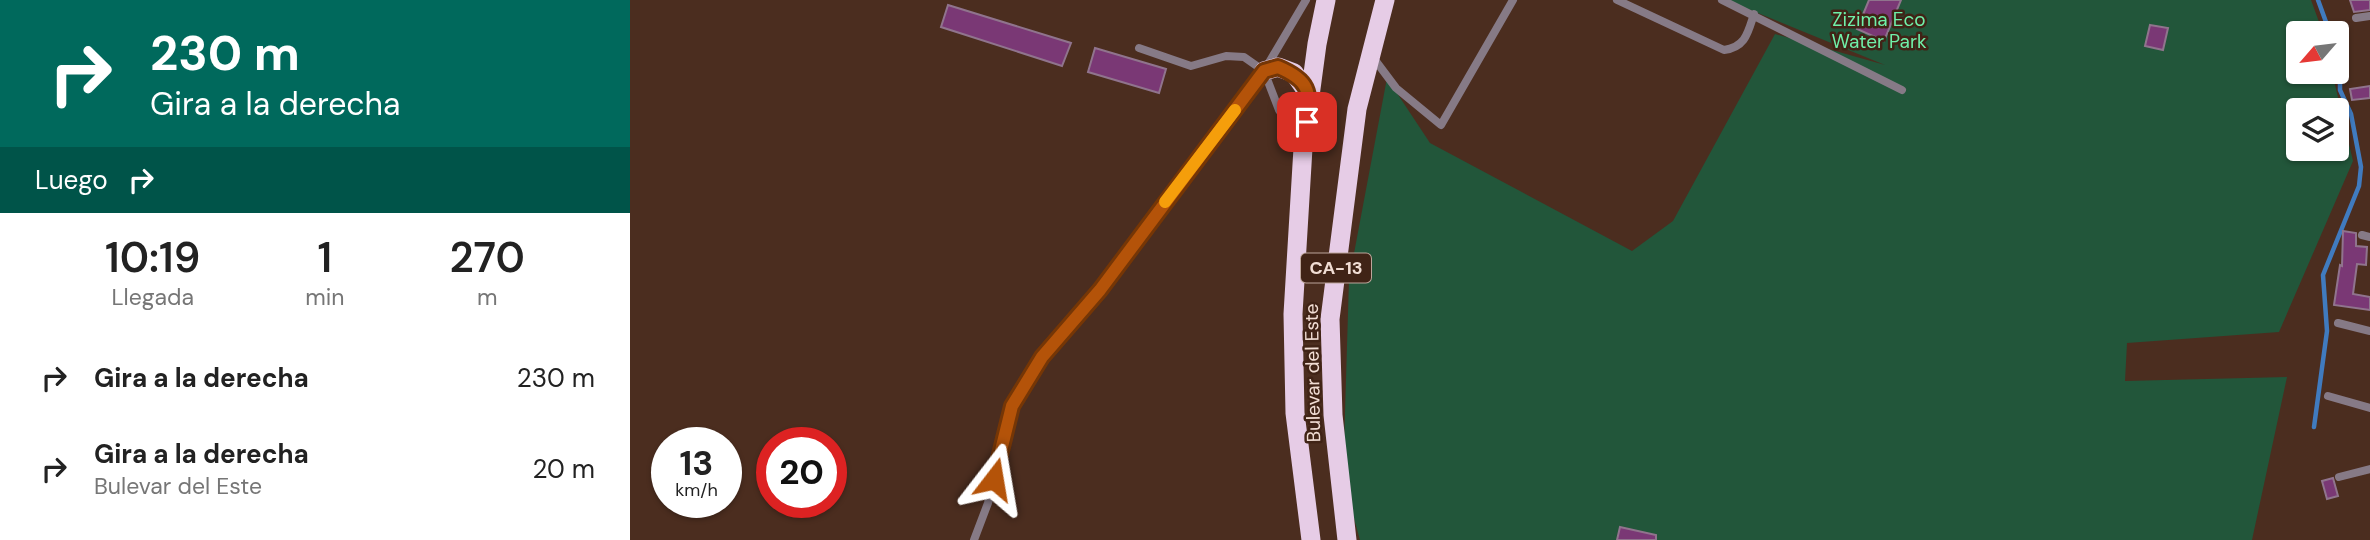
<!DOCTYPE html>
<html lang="es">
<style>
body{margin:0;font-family:"DM Sans",sans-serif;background:#f6f6f6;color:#222;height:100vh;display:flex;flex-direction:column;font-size:26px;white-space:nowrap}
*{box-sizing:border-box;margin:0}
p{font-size:23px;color:#767676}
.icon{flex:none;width:38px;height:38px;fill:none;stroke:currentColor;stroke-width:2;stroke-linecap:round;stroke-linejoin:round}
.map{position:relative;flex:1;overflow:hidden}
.sheet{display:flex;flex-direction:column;background:#fff;width:630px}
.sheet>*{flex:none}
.top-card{background:#00695c;color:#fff;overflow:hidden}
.needle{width:46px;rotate:242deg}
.controls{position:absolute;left:1656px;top:21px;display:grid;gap:14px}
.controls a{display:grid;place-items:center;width:63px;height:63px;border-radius:7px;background:#fff;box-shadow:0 2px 5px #0004;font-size:35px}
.speed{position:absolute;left:21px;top:427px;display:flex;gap:14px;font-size:35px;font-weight:700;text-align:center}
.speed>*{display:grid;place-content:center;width:91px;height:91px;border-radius:50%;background:#fff;box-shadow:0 2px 5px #0004;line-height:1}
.speed small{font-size:18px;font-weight:400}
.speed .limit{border:10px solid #d22;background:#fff;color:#111}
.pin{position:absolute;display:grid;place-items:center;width:60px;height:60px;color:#fff;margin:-30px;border-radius:14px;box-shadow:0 4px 10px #0006}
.me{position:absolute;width:77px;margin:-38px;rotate:14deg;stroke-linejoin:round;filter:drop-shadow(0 0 5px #0008)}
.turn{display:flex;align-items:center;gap:24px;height:147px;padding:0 35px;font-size:32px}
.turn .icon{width:91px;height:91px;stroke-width:2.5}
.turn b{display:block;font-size:49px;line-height:60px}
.then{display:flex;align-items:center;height:66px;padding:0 35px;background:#0003;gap:14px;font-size:26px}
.eta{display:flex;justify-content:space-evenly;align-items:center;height:119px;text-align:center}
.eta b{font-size:42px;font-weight:600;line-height:49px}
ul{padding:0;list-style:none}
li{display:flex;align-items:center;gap:21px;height:91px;padding:0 35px}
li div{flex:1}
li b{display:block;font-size:26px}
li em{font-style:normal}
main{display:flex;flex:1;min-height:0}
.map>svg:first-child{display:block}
</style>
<main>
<section class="sheet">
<div class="top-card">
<div class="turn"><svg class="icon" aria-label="right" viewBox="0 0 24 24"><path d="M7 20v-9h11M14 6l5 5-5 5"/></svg><div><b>230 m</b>Gira a la derecha</div></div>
<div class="then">Luego<svg class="icon" aria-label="right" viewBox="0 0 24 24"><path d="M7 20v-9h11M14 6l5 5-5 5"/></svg></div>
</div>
<div class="eta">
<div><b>10:19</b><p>Llegada</p></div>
<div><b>1</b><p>min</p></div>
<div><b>270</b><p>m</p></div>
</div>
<ul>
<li><svg class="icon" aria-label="right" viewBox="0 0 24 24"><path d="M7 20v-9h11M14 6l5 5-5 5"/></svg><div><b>Gira a la derecha</b></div><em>230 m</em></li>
<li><svg class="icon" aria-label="right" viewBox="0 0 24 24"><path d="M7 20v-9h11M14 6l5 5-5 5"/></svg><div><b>Gira a la derecha</b><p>Bulevar del Este</p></div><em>20 m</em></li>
</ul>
</section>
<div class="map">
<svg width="1740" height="540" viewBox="0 0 1740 540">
<rect width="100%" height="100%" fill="#4b2d1f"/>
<!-- green -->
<path fill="#22563a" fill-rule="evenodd" d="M 1096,0 L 1681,0 L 1693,33 L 1668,33 L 1668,72 L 1702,72 L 1723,161 L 1649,332 L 1497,343 L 1495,381 L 1657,377 L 1622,540 L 730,540 L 713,479 L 719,280 L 757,78 L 800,143 L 1002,251 L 1043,221 L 1145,34 L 1255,65 ZM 1668,110 L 1706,110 L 1706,149 L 1668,149 Z"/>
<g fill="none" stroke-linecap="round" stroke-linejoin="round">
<!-- stream -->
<path stroke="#407bbf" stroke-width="4.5" d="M 1688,0 L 1700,33
M 1684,427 L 1697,331 L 1693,275 L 1729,186 L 1731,167 L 1721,114 L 1710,90 L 1710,61 L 1706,50"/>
</g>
<!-- building -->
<path fill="#7a3875" stroke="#90748d" stroke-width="2" d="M 1239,0 L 1271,0 L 1254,41 L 1227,29 Z
M 1720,0 L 1740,0 L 1740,10 L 1724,12 Z
M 318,5 L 441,43 L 432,66 L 311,27 Z
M 1520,25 L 1538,28 L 1533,50 L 1515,46 Z
M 465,48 L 536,69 L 529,93 L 458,72 Z
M 1740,86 L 1740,98 L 1722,100 L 1720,89 Z
M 1713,231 L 1726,233 L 1726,246 L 1737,247 L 1736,265 L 1727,264 L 1723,294 L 1740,297 L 1740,310 L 1704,305 L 1710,265 L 1712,266 Z
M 1703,478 L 1708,496 L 1697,499 L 1692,481 Z
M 990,527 L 1026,535 L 1026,540 L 987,540 Z"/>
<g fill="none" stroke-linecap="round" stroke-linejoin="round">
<!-- service -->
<path stroke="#867a86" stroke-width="8" d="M 987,0 L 1094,50 C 1116,47 1118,32 1124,14
M 1092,0 L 1272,90
M 1726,18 L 1740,16
M 509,48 L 561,66 L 596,56 L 614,57 L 634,71 L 649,110 L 670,142
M 742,56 L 766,88 L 811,125 L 883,0
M 1732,235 L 1740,237
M 1708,323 L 1740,331
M 1698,396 L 1740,408
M 1709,477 L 1740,469
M 344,540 L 358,503 L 382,406 L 412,357 L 470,290 L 634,71 L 676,0"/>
<!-- trunk -->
<path stroke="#e6cce6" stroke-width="19" d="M 634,71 L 648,67 L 664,73 L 680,96
M 681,540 L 665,413 L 663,314 L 673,148 L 687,44 L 696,0
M 717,540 L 703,415 L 700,319 L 727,109 L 755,0"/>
</g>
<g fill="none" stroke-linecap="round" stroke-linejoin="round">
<defs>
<path id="route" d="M 364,479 L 382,406 L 412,357 L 470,290 L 634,71 L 648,67 C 679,80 681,91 677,122"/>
</defs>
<!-- route casing -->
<use href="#route" stroke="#753606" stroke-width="18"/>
<!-- route -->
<use href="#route" stroke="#b45309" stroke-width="12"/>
<!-- slow -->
<path stroke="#f59e0b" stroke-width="12" d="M 535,202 L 605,110"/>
</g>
<g text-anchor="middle" stroke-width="5" stroke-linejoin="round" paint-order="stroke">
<!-- shield labels -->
<rect fill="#402316" stroke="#bca59b" stroke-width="2" x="671" y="253.5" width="70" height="29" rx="5"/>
<g font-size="18" font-weight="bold" fill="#f1ddd4">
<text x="706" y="274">CA-13</text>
</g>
<!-- park labels -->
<g font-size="19" fill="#6ff0a9" stroke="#402316">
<text x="1249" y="26">Zizima Eco<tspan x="1249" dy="22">Water Park</tspan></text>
</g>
<!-- street labels -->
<g font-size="19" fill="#f1ddd4" stroke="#402316">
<text transform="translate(682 373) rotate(-91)" y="7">Bulevar del Este</text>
</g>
</g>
</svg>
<div class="controls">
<a><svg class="needle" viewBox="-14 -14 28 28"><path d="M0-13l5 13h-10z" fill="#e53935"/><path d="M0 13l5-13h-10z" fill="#767676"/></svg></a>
<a><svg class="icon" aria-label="layers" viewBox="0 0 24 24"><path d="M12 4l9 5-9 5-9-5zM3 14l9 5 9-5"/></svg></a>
</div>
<div class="speed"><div>13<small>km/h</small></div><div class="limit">20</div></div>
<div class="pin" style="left:677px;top:122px;background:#d93025"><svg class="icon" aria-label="arrive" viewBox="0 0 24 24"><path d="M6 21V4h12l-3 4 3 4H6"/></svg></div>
<svg class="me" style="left:364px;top:479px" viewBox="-20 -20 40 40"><path d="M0-17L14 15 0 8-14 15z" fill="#b45309" stroke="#fff" stroke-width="4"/></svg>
</div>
</main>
